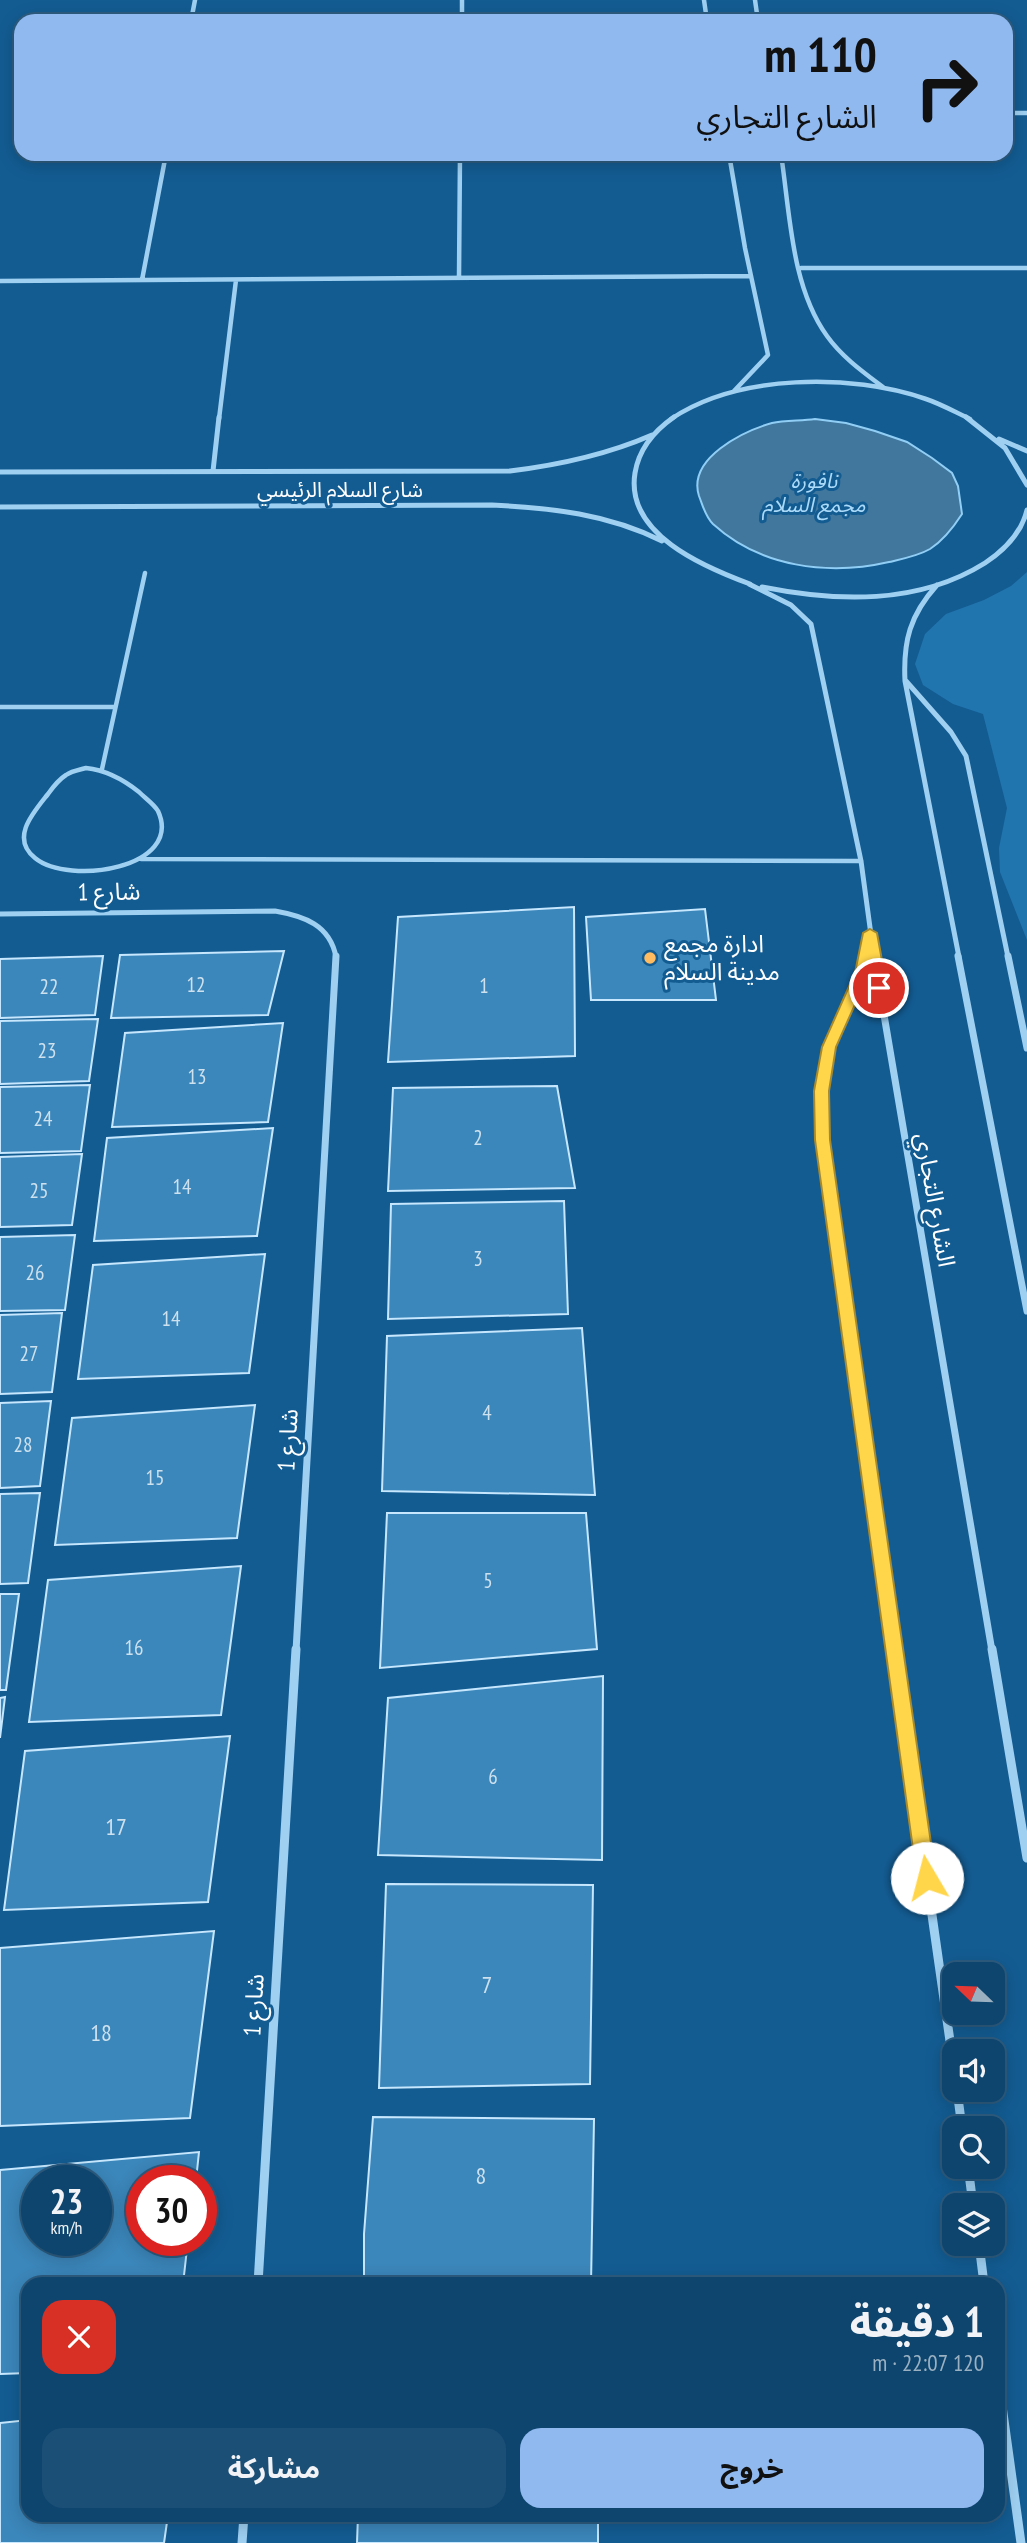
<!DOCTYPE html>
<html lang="ar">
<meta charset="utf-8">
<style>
body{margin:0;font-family:"PT Sans Narrow","Noto Sans Arabic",sans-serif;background:#1c4f76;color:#f1f3f6;direction:rtl;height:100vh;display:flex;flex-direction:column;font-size:26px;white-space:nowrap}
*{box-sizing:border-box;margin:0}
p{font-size:23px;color:#9bb1c2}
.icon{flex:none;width:38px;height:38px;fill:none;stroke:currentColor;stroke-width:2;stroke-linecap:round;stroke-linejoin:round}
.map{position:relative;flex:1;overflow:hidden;direction:ltr}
.details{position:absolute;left:21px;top:2277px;width:984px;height:245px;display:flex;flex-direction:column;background:#0e456e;border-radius:21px;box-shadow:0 4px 18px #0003,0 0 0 2px #2e5d81;direction:rtl}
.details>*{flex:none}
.hud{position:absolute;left:14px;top:14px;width:999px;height:147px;border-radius:21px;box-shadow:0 4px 18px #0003,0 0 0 2px #2e5d81;direction:rtl;background:#90b9f0;color:#111;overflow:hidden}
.needle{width:46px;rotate:293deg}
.buttons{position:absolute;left:942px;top:1962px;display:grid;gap:14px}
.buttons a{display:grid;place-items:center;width:63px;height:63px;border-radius:14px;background:#0e456e;box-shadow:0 4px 18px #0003,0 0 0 2px #2e5d81;font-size:35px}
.speed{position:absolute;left:21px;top:2165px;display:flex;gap:14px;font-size:35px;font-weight:700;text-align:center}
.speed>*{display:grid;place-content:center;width:91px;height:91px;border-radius:50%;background:#0e456e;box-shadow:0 4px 18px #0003,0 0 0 2px #2e5d81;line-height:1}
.speed small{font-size:18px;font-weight:400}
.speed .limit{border:10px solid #d22;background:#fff;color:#111}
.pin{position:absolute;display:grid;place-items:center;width:60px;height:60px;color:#fff;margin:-30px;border:4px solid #fff;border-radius:50%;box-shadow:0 2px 7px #0007}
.me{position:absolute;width:77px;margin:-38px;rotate:352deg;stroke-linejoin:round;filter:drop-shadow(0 0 5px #0008)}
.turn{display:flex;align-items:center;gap:24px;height:147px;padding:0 21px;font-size:32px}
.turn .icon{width:91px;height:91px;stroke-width:2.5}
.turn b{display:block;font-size:49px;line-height:60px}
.round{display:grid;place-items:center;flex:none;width:74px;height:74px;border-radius:21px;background:#1c4f76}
.headline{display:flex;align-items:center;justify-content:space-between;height:119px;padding:0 21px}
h1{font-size:42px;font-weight:700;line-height:52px}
.primary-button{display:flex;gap:14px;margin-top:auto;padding:14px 21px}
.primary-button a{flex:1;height:80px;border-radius:21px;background:#90b9f0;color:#111;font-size:28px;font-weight:700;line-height:80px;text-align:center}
.primary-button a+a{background:#1c4f76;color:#f1f3f6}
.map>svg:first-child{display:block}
</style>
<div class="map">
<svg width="1027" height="2543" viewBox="0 0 1027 2543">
<rect width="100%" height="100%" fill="#135c92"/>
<!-- green -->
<path fill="#2175af" d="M 1027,572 L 1027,940 L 1000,872 L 999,848 L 1007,808 L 983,714 L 953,704 L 923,685 L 915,664 L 925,634 L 946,614 L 984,600 L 1011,586 Z"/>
<!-- water -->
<path fill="#41769d" stroke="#91cef5" stroke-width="2" d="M 815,419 L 846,423 L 875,431 L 907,442 L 932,458 L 952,473 L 958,486 L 962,514 C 953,528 944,540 930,549 C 918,556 902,559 889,562 C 828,576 760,567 713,524 C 705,516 703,506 699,496 C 687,458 744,431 772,423 C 785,420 801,421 815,419 Z"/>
<!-- building -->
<path fill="#3b86ba" stroke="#c6e7fd" stroke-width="2" fill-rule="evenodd" d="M 574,907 L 575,1056 L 388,1062 L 398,917 Z
M 705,909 L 716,1000 L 591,1000 L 586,917 Z
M 284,951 L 268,1015 L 111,1018 L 120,955 Z
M 103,956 L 95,1015 L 0,1018 L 0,959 Z
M 98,1019 L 89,1081 L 0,1084 L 0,1021 Z
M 283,1023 L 268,1122 L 112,1127 L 125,1033 Z
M 90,1085 L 81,1151 L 0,1153 L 0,1087 Z
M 557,1086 L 575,1188 L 388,1191 L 393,1088 Z
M 273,1128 L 257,1236 L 94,1241 L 107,1138 Z
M 82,1154 L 72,1225 L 0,1227 L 0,1157 Z
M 564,1201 L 568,1314 L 388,1319 L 391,1204 Z
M 75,1235 L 65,1310 L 0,1311 L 0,1237 Z
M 265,1254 L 249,1373 L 78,1379 L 93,1265 Z
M 62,1313 L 52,1392 L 0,1394 L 0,1315 Z
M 582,1328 L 595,1495 L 382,1491 L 387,1336 Z
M 51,1401 L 40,1486 L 0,1488 L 0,1403 Z
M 255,1405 L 237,1538 L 55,1545 L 72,1418 Z
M 40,1493 L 28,1583 L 0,1584 L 0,1494 Z
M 387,1513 L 586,1513 L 597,1649 L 380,1668 Z
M 241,1566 L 221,1715 L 29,1722 L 48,1580 Z
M 0,1594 L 19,1594 L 6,1690 L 0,1690 Z
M 603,1676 L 602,1860 L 378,1855 L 388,1698 Z
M 5,1697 L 0,1738 L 0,1698 Z
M 230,1736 L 208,1902 L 4,1910 L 25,1751 Z
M 386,1884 L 593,1885 L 590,2084 L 379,2088 Z
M 214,1931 L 190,2118 L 0,2126 L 0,1948 Z
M 373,2117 L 594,2119 L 591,2284 L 364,2284 L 364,2234 Z
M 199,2152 L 196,2180 L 142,2180 L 142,2240 L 188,2240 L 183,2284 L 28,2284 L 28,2373 L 0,2374 L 0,2170 ZM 37,2180 L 96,2180 L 96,2240 L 37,2240 Z
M 28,2420 L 28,2515 L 168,2515 L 164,2543 L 0,2543 L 0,2423 Z
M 358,2515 L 598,2515 L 598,2543 L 357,2543 Z"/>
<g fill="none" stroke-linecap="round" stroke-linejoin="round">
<!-- lane -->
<path stroke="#9fd0f2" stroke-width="4.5" d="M 0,707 L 115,707
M 86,768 C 105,770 124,780 139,792 C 145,798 154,804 158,811 C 184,868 69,886 35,858 C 10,838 33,813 48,794 C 53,787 58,780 66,775 C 72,771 79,770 86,768 Z
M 102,769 L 145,573
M 141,859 L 861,861"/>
<!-- street-far3 -->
<path stroke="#9fd0f2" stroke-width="4.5" d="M 462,0 L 462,21
M 704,0 L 707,21
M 755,0 L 758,21
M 191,21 L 195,0
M 1006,113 L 1027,113
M 729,154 L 745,248 L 768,355 L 734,391
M 781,154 C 790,213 791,286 827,336 C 842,357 863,372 883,387
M 801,268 L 1027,268
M 459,278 L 460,154
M 142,280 L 166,154
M 0,281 L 750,276
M 219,419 L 236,280
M 671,419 C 738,374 851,373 926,399 C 941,404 955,412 970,419"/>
<!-- street-far2 -->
<path stroke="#9fd0f2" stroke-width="5" d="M 674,417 C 654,431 639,448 635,473 C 625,534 704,567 750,584
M 966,417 L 1005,448 L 1027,485
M 999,439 L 1027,451
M 213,471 L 219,417
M 0,472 L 510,471 C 559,465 606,455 652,435
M 0,507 L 492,505 C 552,508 608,514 662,541
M 749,584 L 791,605 L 811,624 L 861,861 L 874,957
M 937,585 C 910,615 903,641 905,681 L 959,957
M 762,587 C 837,602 918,605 985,563 C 1005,550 1021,534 1027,510
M 906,681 L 951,732 L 966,756 L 1008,957
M 0,914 L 275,911 C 304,916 330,925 336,957
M 865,957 L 869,937"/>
<!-- street-far1 -->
<path stroke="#9fd0f2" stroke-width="7" d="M 865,956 C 859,988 838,1015 829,1047 C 820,1077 822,1109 822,1140 L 895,1651
M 874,956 L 992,1651
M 958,956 L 1027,1311
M 1008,956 L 1027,1048
M 296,1651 L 336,956"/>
<!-- street -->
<path stroke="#9fd0f2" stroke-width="9" d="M 894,1649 L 954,2069
M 992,1649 L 1027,1858
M 957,2090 L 962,2128
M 968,2166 L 973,2205
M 979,2244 L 984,2284
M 258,2284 L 296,1649
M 998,2377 L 1021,2543
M 242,2543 L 244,2515"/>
</g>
<!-- route -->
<path fill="#ffd54a" stroke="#a68a30" stroke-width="2" d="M 870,929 L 877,933 L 887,988 L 884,991 L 874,991 L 870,971 L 836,1047 L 829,1091 L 830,1140 L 936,1878 L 934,1884 L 927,1887 L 920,1884 L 917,1878 L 815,1140 L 814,1091 L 822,1047 L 855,973 L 863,933 Z"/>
<!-- markers -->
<circle fill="#ffbb60" stroke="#135c92" stroke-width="2.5" cx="650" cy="958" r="7"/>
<g text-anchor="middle" stroke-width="6" stroke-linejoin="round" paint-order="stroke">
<!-- far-water labels -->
<g font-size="21" font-style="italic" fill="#abdaf9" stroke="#135c92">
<text x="814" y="488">نافورة<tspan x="814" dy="24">مجمع السلام</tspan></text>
</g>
<!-- far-street labels -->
<g font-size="21" fill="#fff" stroke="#135c92">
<text x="340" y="497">شارع السلام الرئيسي</text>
</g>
<!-- number labels -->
<g font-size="21" fill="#cee1ee">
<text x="196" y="992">12</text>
<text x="484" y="993">1</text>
<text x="49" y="994">22</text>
<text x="47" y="1058">23</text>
<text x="197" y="1084">13</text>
<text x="43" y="1126">24</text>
<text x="478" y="1145">2</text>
<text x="182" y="1194">14</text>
<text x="39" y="1198">25</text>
<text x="478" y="1266">3</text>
<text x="35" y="1280">26</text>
<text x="171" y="1326">14</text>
<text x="29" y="1361">27</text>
<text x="487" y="1420">4</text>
<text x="23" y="1452">28</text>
<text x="155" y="1485">15</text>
<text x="488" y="1588">5</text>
<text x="134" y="1655">16</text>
<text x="493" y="1784">6</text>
</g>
<!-- street labels -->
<g font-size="24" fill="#fff" stroke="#135c92">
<text transform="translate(109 892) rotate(-1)" y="8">شارع 1</text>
<text transform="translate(935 1200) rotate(80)" y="8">الشارع التجاري</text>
<text transform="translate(288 1440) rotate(-87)" y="8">شارع 1</text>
<text transform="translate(254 2005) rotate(-87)" y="8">شارع 1</text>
</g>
<!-- poi labels -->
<g font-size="24" fill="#fff" stroke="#135c92" text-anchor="start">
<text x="664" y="952">ادارة مجمع<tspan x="664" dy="28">مدينة السلام</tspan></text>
</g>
<!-- near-number labels -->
<g font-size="24" fill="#cee1ee">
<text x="116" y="1835">17</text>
<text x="487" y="1993">7</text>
<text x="101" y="2041">18</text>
<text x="481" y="2184">8</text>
</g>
</g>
</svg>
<div class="buttons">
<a><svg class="needle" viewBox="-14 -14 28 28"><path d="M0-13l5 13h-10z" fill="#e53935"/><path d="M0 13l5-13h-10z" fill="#9bb1c2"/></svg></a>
<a><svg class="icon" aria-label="sound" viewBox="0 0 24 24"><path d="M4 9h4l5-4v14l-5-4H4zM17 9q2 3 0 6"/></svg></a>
<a><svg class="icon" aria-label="search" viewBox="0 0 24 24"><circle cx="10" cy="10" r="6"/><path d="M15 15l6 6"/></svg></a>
<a><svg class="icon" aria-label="layers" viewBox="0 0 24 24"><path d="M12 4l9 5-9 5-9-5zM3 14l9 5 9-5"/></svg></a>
</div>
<div class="speed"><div>23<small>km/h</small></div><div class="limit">30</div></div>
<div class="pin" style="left:879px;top:988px;background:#d93025"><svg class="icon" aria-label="arrive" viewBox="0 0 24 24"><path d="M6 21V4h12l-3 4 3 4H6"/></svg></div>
<svg class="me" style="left:927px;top:1878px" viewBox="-20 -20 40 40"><circle r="19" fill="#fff"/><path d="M0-13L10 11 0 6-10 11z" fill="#ffd54a"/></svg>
<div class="hud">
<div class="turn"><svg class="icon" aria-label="right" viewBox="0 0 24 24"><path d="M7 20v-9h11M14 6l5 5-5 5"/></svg><div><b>110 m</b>الشارع التجاري</div></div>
</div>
<section class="details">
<div class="headline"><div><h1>1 دقيقة</h1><p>120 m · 22:07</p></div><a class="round" style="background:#d93025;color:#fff"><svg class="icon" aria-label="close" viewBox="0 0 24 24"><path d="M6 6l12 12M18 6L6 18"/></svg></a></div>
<div class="primary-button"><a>خروج</a><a>مشاركة</a></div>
</section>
</div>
